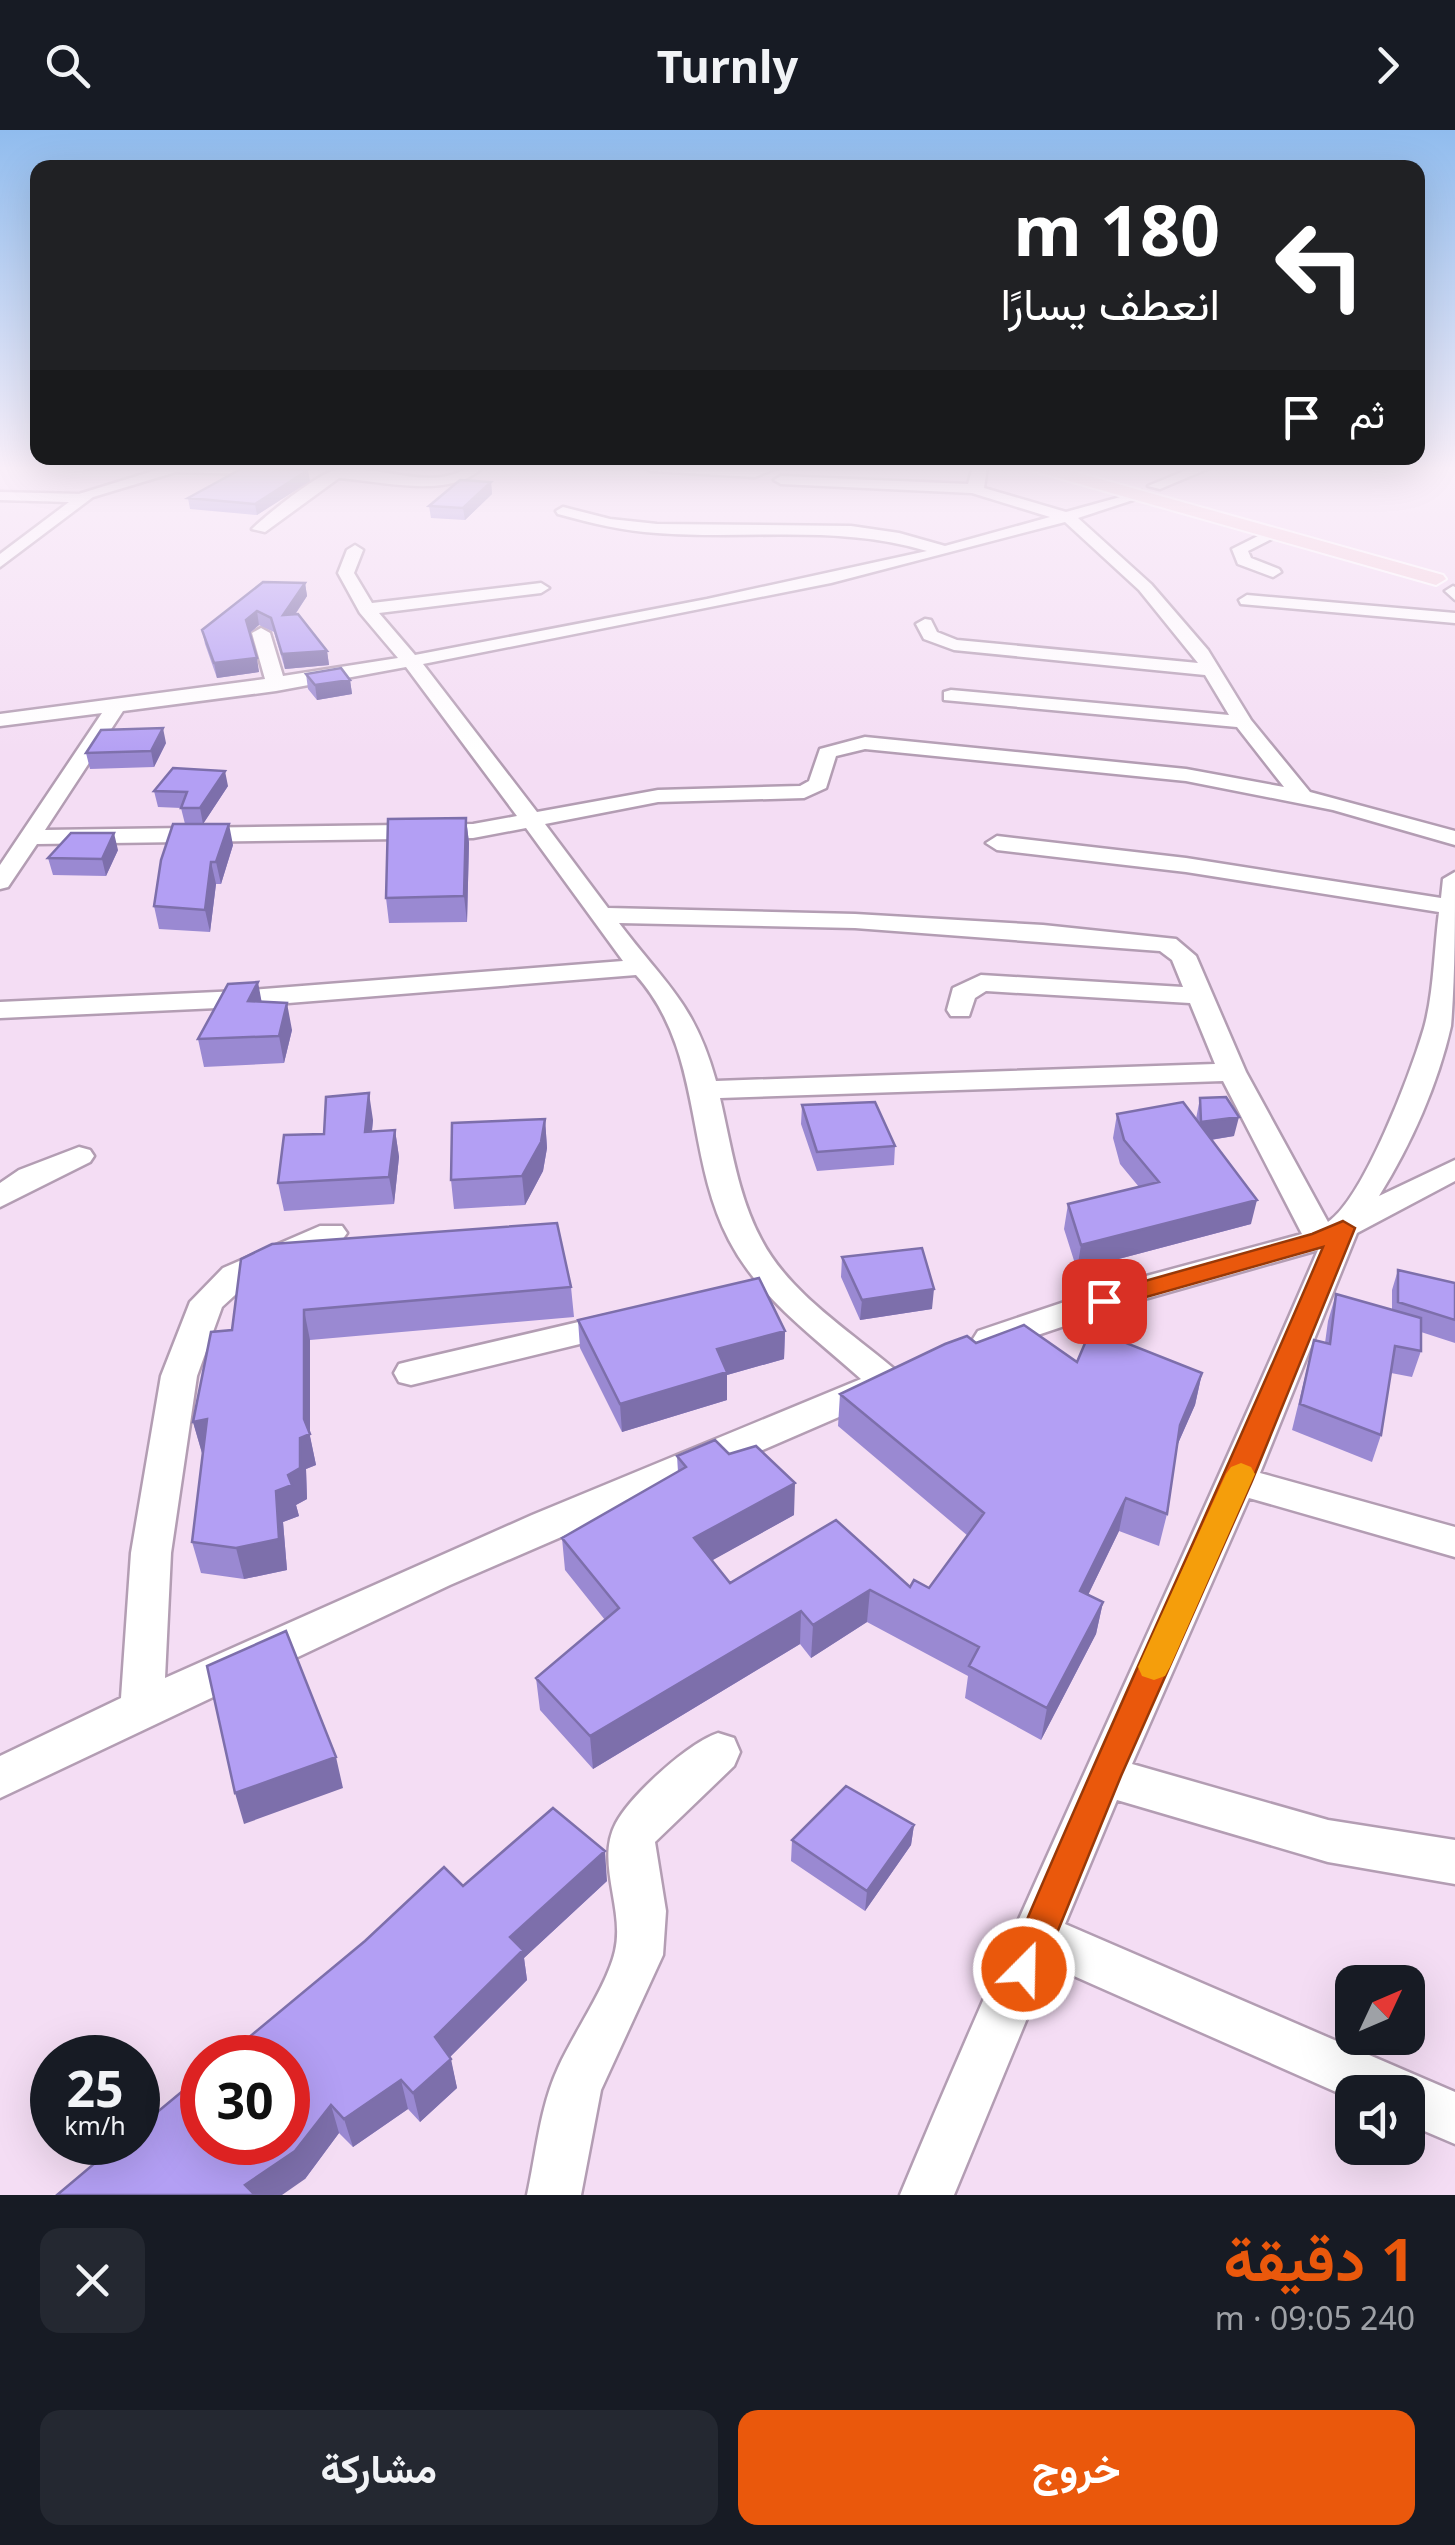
<!DOCTYPE html>
<html lang="ar">
<meta charset="utf-8">
<style>
body{margin:0;font-family:"Noto Sans",Vazirmatn,sans-serif;background:#242831;color:#f1f3f6;direction:rtl;height:100vh;display:flex;flex-direction:column;font-size:38px;white-space:nowrap}
*{box-sizing:border-box;margin:0}
p{font-size:32px;color:#9ea1a6}
.icon{flex:none;width:55px;height:55px;fill:none;stroke:currentColor;stroke-width:2;stroke-linecap:round;stroke-linejoin:round}
.map{position:relative;height:2065px;overflow:hidden;direction:ltr}
.drawer{display:flex;flex-direction:column;background:#171b24;flex:1}
.drawer>*{flex:none}
.hud{position:absolute;left:30px;top:30px;width:1395px;height:305px;border-radius:20px;box-shadow:0 10px 40px #0002;direction:rtl;background:#202124;color:#fff;overflow:hidden}
.needle{width:65px;rotate:46deg}
.tools{position:absolute;left:1335px;top:1835px;display:grid;gap:20px}
.tools a{display:grid;place-items:center;width:90px;height:90px;border-radius:20px;background:#171b24;box-shadow:0 10px 40px #0002;font-size:50px}
.speed{position:absolute;left:30px;top:1905px;display:flex;gap:20px;font-size:50px;font-weight:700;text-align:center}
.speed>*{display:grid;place-content:center;width:130px;height:130px;border-radius:50%;background:#171b24;box-shadow:0 10px 40px #0002;line-height:1}
.speed small{font-size:25px;font-weight:400}
.speed .limit{border:15px solid #d22;background:#fff;color:#111}
.pin{position:absolute;display:grid;place-items:center;width:85px;height:85px;color:#fff;margin:-42px;border-radius:20px;box-shadow:0 5px 15px #0006}
.me{position:absolute;width:110px;margin:-55px;rotate:23deg;stroke-linejoin:round;filter:drop-shadow(0 0 8px #0008)}
.turn{display:flex;align-items:center;gap:35px;height:210px;padding:0 40px;font-size:45px}
.turn .icon{width:130px;height:130px;stroke-width:2.5}
.turn b{display:block;font-size:70px;line-height:85px}
.then{display:flex;align-items:center;height:95px;padding:0 40px;background:#0003;gap:20px;font-size:38px}
.round{display:grid;place-items:center;flex:none;width:105px;height:105px;border-radius:20px;background:#242831}
.overview{display:flex;align-items:center;justify-content:space-between;height:170px;padding:0 40px}
h1{font-size:60px;font-weight:700;line-height:75px;color:#ea580c}
.action{display:flex;gap:20px;margin-top:auto;padding:20px 40px}
.action a{flex:1;height:115px;border-radius:20px;background:#ea580c;color:#fff;font-size:40px;font-weight:700;line-height:115px;text-align:center}
.action a+a{background:#242831;color:#f1f3f6}
header{display:flex;justify-content:space-between;align-items:center;height:130px;padding:0 40px;background:#171b24;font-size:45px;font-weight:700}
.map>svg:first-child{display:block}
</style>
<header><svg class="icon" aria-label="forward" viewBox="0 0 24 24"><path d="M9 5l7 7-7 7"/></svg>Turnly<svg class="icon" aria-label="search" viewBox="0 0 24 24"><circle cx="10" cy="10" r="6"/><path d="M15 15l6 6"/></svg></header>
<div class="map">
<svg width="1455" height="2065" viewBox="0 0 1455 2065">
<rect width="100%" height="100%" fill="#f4ddf4"/>
<g fill="none" stroke-linecap="round" stroke-linejoin="round">
<defs>
<path id="minor" d="M 166,337 L 279,337 L 286,341 L 279,345 L 176,342 L 93,367 L 0,437 L 0,424 L 69,372 L 0,370 L 0,362 L 79,364 Z
M 468,337 L 483,337 C 450,370 381,351 339,348 L 265,402 L 252,399 C 265,386 320,342 336,340 C 377,333 432,363 468,337 Z
M 644,337 L 779,337 L 755,347 L 651,341 Z
M 973,337 L 987,337 L 984,358 L 1066,382 L 1142,361 L 1142,367 L 1078,388 L 1151,454 L 1208,520 L 1251,590 L 1310,662 L 1455,701 L 1455,715 L 1333,680 L 1186,651 L 865,619 L 836,626 L 826,658 L 804,668 L 658,672 L 545,694 L 608,778 L 855,784 L 1043,795 L 1176,809 L 1196,826 L 1246,942 L 1328,1092 C 1364,1068 1411,942 1424,898 C 1434,862 1434,820 1439,782 L 1186,742 L 997,720 L 986,713 L 997,706 L 1186,728 L 1441,768 L 1443,749 L 1455,742 C 1455,792 1455,847 1451,896 C 1438,954 1411,1015 1379,1066 L 1455,1030 L 1455,1051 L 1357,1103 L 1260,1343 L 1455,1397 L 1455,1427 L 1249,1368 L 1132,1634 L 1328,1690 L 1455,1710 L 1455,1754 L 1328,1732 L 1117,1670 L 1065,1794 L 1455,1962 L 1455,2014 L 1408,1994 L 1408,1962 L 1352,1962 L 1352,1969 L 1049,1835 L 954,2065 L 900,2065 C 1032,1747 1182,1437 1318,1120 L 1148,1168 L 990,1221 L 978,1217 L 973,1209 L 978,1201 L 1124,1152 L 1302,1104 L 1223,951 L 720,968 C 731,1015 738,1066 761,1109 C 790,1165 853,1203 899,1243 L 905,1252 L 899,1261 L 450,1455 L 0,1668 L 0,1626 L 121,1568 L 131,1423 L 161,1246 L 190,1172 L 223,1138 L 320,1096 L 342,1096 L 347,1103 L 342,1110 L 247,1154 L 222,1177 L 197,1246 L 171,1423 L 165,1548 L 532,1385 L 861,1249 C 814,1207 759,1168 729,1110 C 684,1024 704,921 636,845 L 239,877 L 0,888 L 0,872 L 239,861 L 623,831 L 526,698 L 473,708 L 37,714 L 8,757 L 0,759 L 0,735 L 102,583 L 0,596 L 0,584 L 265,549 L 252,503 L 261,498 L 270,503 L 283,546 L 398,528 L 360,483 L 338,443 L 347,420 L 355,415 L 363,420 L 354,443 L 372,473 L 541,453 L 549,458 L 541,463 L 379,483 L 415,525 L 707,469 L 927,421 C 838,394 748,410 657,403 C 623,401 591,393 558,384 L 556,381 L 563,377 L 610,389 L 657,394 L 851,396 L 899,403 L 945,416 L 1050,387 L 972,363 L 781,354 L 774,350 L 781,346 L 968,354 ZM 1065,392 L 1139,460 L 1198,533 L 957,510 L 937,502 L 931,490 L 925,489 L 916,494 L 924,509 L 954,520 L 1205,545 L 1229,585 L 951,560 L 944,562 L 944,570 L 1237,597 L 1284,657 L 1186,639 L 865,607 L 820,619 L 809,651 L 800,656 L 658,660 L 537,682 L 423,534 L 831,453 ZM 406,537 L 517,686 L 473,694 L 45,700 L 123,581 L 276,561 ZM 619,793 L 855,798 L 1160,821 L 1172,830 L 1183,857 L 981,845 L 953,858 L 947,880 L 951,886 L 969,886 L 975,868 L 986,861 L 1190,873 L 1215,934 L 716,951 C 694,872 665,854 619,793 Z
M 1194,337 L 1212,337 L 1160,359 L 1148,356 Z
M 1270,400 L 1283,403 L 1248,421 L 1251,428 L 1279,439 L 1281,442 L 1273,447 L 1238,434 L 1232,419 Z
M 1453,456 L 1455,457 L 1455,470 L 1445,461 Z
M 1247,465 L 1455,483 L 1455,493 L 1241,474 L 1239,470 Z
M 79,1017 L 90,1020 L 94,1026 L 90,1032 L 0,1077 L 0,1053 L 19,1040 Z
M 617,1183 L 629,1186 L 634,1194 L 629,1202 L 411,1255 L 399,1252 L 394,1243 L 399,1234 L 411,1231 Z
M 718,1603 L 734,1608 L 740,1622 L 734,1636 L 655,1712 L 666,1781 L 663,1825 L 601,1960 L 581,2065 L 527,2065 C 536,2024 540,1977 558,1938 C 573,1904 607,1856 615,1821 C 625,1779 595,1732 616,1693 C 631,1665 688,1613 718,1603 Z"/>
<path id="major" d="M 1032,337 L 1057,337 L 1443,445 L 1446,449 L 1436,455 L 1429,453 L 1034,341 Z"/>
</defs>
<!-- minor casing -->
<use href="#minor" stroke="#b39db3" stroke-width="5"/>
<!-- major casing -->
<use href="#major" stroke="#fff" stroke-width="4"/>
<!-- minor -->
<use href="#minor" fill="#fff" fill-rule="evenodd"/>
<!-- major -->
<use href="#major" fill="#f5d6e0" fill-rule="evenodd"/>
</g>
<!-- wall -->
<path fill="#9a89d2" d="M 107,337 L 159,337 L 147,339 Z
M 310,351 L 257,385 L 190,379 L 188,368 Z
M 491,352 L 492,364 L 465,390 L 431,388 L 429,376 Z
M 305,453 L 307,466 L 295,485 L 327,521 L 329,535 L 285,539 L 274,502 L 259,495 L 250,503 L 259,542 L 217,548 L 205,514 L 202,500 Z
M 306,544 L 350,550 L 352,564 L 317,570 L 308,559 Z
M 166,613 L 154,637 L 90,639 L 86,623 Z
M 228,656 L 203,694 L 233,715 L 221,754 L 216,754 L 210,802 L 159,799 L 154,776 L 185,694 L 181,678 L 158,677 L 154,661 Z
M 466,688 L 469,713 L 467,792 L 389,793 L 386,768 Z
M 118,720 L 106,746 L 53,745 L 48,728 Z
M 261,872 L 292,900 L 284,933 L 204,937 L 198,909 Z
M 1200,968 L 1234,1006 L 1211,1010 L 1251,1094 L 1077,1140 L 1064,1099 L 1068,1074 L 1139,1057 L 1120,1034 L 1113,1008 L 1117,984 L 1196,989 Z
M 802,975 L 895,1016 L 894,1035 L 817,1041 L 801,994 Z
M 545,989 L 547,1018 L 543,1041 L 525,1075 L 454,1079 L 451,1050 Z
M 373,990 L 372,1001 L 395,1000 L 399,1027 L 394,1074 L 284,1081 L 278,1053 L 324,1004 Z
M 842,1127 L 932,1179 L 860,1190 L 841,1147 Z
M 241,1129 L 571,1157 L 574,1187 L 310,1210 L 310,1307 L 316,1335 L 306,1339 L 307,1369 L 296,1375 L 299,1386 L 283,1392 L 287,1440 L 244,1449 L 201,1443 L 192,1412 L 203,1322 L 202,1323 L 193,1292 L 232,1200 Z
M 1398,1140 L 1455,1153 L 1455,1213 L 1421,1202 L 1421,1221 L 1412,1247 L 1391,1243 L 1381,1305 L 1372,1332 L 1292,1300 L 1314,1210 L 1325,1213 L 1328,1191 L 1336,1164 L 1392,1180 L 1392,1160 Z
M 578,1190 L 785,1201 L 784,1229 L 727,1245 L 727,1270 L 622,1302 L 580,1218 Z
M 976,1213 L 1077,1232 L 1202,1243 L 1195,1275 L 1176,1318 L 1167,1384 L 1159,1416 L 1119,1401 L 1088,1465 L 1103,1472 L 1096,1504 L 1041,1610 L 965,1568 L 968,1546 L 867,1492 L 811,1528 L 800,1514 L 593,1639 L 540,1580 L 536,1548 L 605,1490 L 565,1440 L 562,1408 L 678,1342 L 677,1326 L 729,1324 L 794,1385 L 712,1430 L 730,1453 L 929,1458 L 968,1406 L 838,1296 L 840,1264 Z
M 914,1695 L 911,1715 L 865,1781 L 791,1731 L 792,1710 Z
M 607,1751 L 524,1828 L 527,1850 L 450,1927 L 457,1958 L 420,1992 L 408,1979 L 353,2017 L 339,2003 L 305,2049 L 57,2065 L 463,1756 Z"/>
<!-- shaded-wall -->
<path fill="#7d6fab" d="M 308,340 L 310,351 L 257,385 L 255,374 Z
M 491,352 L 492,364 L 465,390 L 463,378 Z
M 305,453 L 307,466 L 285,499 L 283,485 Z
M 257,481 L 259,495 L 248,504 L 246,490 Z
M 327,521 L 329,535 L 285,539 L 282,524 Z
M 257,528 L 259,542 L 217,548 L 214,533 Z
M 350,550 L 352,564 L 317,570 L 315,555 Z
M 163,598 L 166,613 L 154,637 L 151,621 Z
M 225,641 L 228,656 L 203,694 L 200,678 Z
M 466,688 L 469,713 L 467,792 L 464,766 Z
M 229,694 L 233,715 L 221,754 L 216,732 Z
M 114,703 L 118,720 L 106,746 L 102,729 Z
M 211,732 L 216,754 L 210,802 L 205,780 Z
M 258,852 L 263,879 L 248,871 Z
M 287,873 L 292,900 L 284,933 L 279,906 Z
M 369,963 L 373,990 L 369,1029 L 365,1002 Z
M 1239,987 L 1234,1006 L 1197,1012 L 1201,992 Z
M 545,989 L 547,1018 L 543,1041 L 525,1075 L 522,1046 Z
M 395,1000 L 399,1027 L 394,1074 L 389,1047 Z
M 1257,1070 L 1251,1094 L 1077,1140 L 1081,1115 Z
M 934,1159 L 932,1179 L 860,1190 L 862,1170 Z
M 304,1180 L 310,1210 L 310,1306 L 316,1335 L 306,1339 L 307,1369 L 296,1375 L 299,1386 L 283,1392 L 287,1440 L 244,1449 L 236,1418 L 288,1345 L 300,1308 L 304,1289 Z
M 785,1201 L 784,1229 L 727,1245 L 727,1270 L 622,1302 L 620,1274 L 717,1219 Z
M 1202,1243 L 1195,1275 L 1172,1327 L 1180,1295 Z
M 207,1289 L 215,1320 L 202,1323 L 193,1292 Z
M 795,1353 L 794,1385 L 695,1440 L 694,1408 Z
M 1126,1368 L 1119,1401 L 1074,1494 L 1080,1461 Z
M 870,1460 L 867,1492 L 811,1528 L 813,1495 Z
M 1103,1472 L 1096,1504 L 1041,1610 L 1047,1578 Z
M 801,1481 L 800,1514 L 593,1639 L 590,1606 Z
M 336,1627 L 343,1658 L 244,1694 L 235,1663 Z
M 914,1695 L 911,1715 L 865,1781 L 867,1761 Z
M 605,1721 L 607,1751 L 524,1828 L 527,1850 L 441,1936 L 435,1907 L 510,1807 Z
M 451,1929 L 457,1958 L 420,1992 L 413,1963 Z
M 401,1950 L 408,1979 L 353,2017 L 344,1989 Z
M 331,1975 L 339,2003 L 305,2049 L 282,2065 L 249,2065 L 245,2055 Z"/>
<!-- building -->
<path fill="#b39ff4" stroke="#7d6fab" stroke-width="2.5" d="M 243,338 L 308,340 L 255,374 L 188,368 Z
M 460,350 L 491,352 L 463,378 L 429,376 Z
M 263,452 L 305,453 L 283,485 L 298,484 L 327,521 L 282,524 L 271,488 L 257,481 L 246,490 L 257,528 L 214,533 L 202,500 Z
M 341,538 L 350,550 L 315,555 L 306,544 Z
M 163,598 L 151,621 L 86,623 L 101,600 Z
M 173,638 L 225,641 L 200,678 L 181,678 L 187,662 L 154,661 Z
M 466,688 L 464,766 L 386,768 L 388,689 Z
M 173,694 L 229,694 L 216,732 L 211,732 L 205,780 L 154,776 L 161,730 Z
M 71,703 L 114,703 L 102,729 L 48,728 Z
M 258,852 L 248,871 L 287,873 L 279,906 L 198,909 L 228,854 Z
M 369,963 L 365,1002 L 395,1000 L 389,1047 L 278,1053 L 284,1005 L 324,1004 L 326,967 Z
M 1226,967 L 1239,987 L 1201,992 L 1200,968 Z
M 875,972 L 895,1016 L 817,1022 L 802,975 Z
M 1183,972 L 1257,1070 L 1081,1115 L 1068,1074 L 1159,1052 L 1124,1010 L 1117,984 Z
M 545,989 L 541,1012 L 522,1046 L 451,1050 L 452,993 Z
M 557,1093 L 571,1157 L 304,1180 L 304,1289 L 310,1304 L 300,1308 L 300,1338 L 288,1345 L 292,1355 L 276,1361 L 279,1409 L 236,1418 L 192,1412 L 207,1289 L 193,1292 L 211,1202 L 232,1200 L 241,1129 L 272,1114 Z
M 922,1118 L 934,1159 L 862,1170 L 842,1127 Z
M 1398,1140 L 1455,1153 L 1455,1190 L 1398,1172 Z
M 759,1148 L 785,1201 L 717,1219 L 727,1242 L 620,1274 L 578,1190 Z
M 1336,1164 L 1421,1188 L 1421,1221 L 1395,1216 L 1381,1305 L 1300,1274 L 1314,1210 L 1330,1214 Z
M 1024,1195 L 1077,1232 L 1091,1199 L 1202,1243 L 1180,1295 L 1167,1384 L 1126,1368 L 1080,1461 L 1103,1472 L 1047,1578 L 969,1536 L 979,1517 L 870,1460 L 813,1495 L 801,1481 L 590,1606 L 536,1548 L 619,1478 L 562,1408 L 686,1337 L 677,1326 L 715,1310 L 729,1324 L 756,1316 L 795,1353 L 694,1408 L 730,1453 L 836,1390 L 910,1457 L 914,1450 L 929,1458 L 984,1383 L 840,1264 L 945,1214 L 967,1206 L 976,1213 Z
M 286,1501 L 336,1627 L 235,1663 L 207,1536 Z
M 846,1656 L 914,1695 L 867,1761 L 792,1710 Z
M 553,1678 L 605,1721 L 510,1807 L 523,1820 L 435,1907 L 451,1929 L 413,1963 L 401,1950 L 344,1989 L 331,1975 L 295,2021 L 245,2055 L 255,2065 L 57,2065 L 120,2012 L 138,2012 L 138,1998 L 202,1945 L 202,2012 L 288,2012 L 288,1928 L 224,1928 L 365,1811 L 444,1737 L 463,1756 Z"/>
<!-- sky -->
<linearGradient id="sky" x2="0" y2="1"><stop stop-color="#90bcee"/><stop offset="0.54" stop-color="#faf0fa"/><stop offset="1" stop-color="#faf0fa" stop-opacity="0"/></linearGradient>
<rect width="1455" height="626" fill="url(#sky)"/>
<!-- route -->
<path fill="#ea580c" stroke="#983908" stroke-width="2.5" d="M 1343,1091 L 1355,1098 L 1252,1351 L 1121,1646 L 1037,1852 L 1024,1857 L 1011,1852 L 1006,1839 C 1108,1596 1220,1359 1323,1117 L 1104,1179 L 1092,1171 L 1095,1165 L 1312,1104 Z"/>
<!-- slow -->
<path fill="#f59e0b" d="M 1241,1333 L 1251,1337 L 1255,1344 L 1170,1537 L 1165,1546 L 1154,1550 L 1142,1546 L 1138,1537 L 1226,1344 L 1231,1337 Z"/>
</svg>
<div class="tools">
<a><svg class="needle" viewBox="-14 -14 28 28"><path d="M0-13l5 13h-10z" fill="#e53935"/><path d="M0 13l5-13h-10z" fill="#9ea1a6"/></svg></a>
<a><svg class="icon" aria-label="sound" viewBox="0 0 24 24"><path d="M4 9h4l5-4v14l-5-4H4zM17 9q2 3 0 6"/></svg></a>
</div>
<div class="speed"><div>25<small>km/h</small></div><div class="limit">30</div></div>
<div class="pin" style="left:1104px;top:1171px;background:#d93025"><svg class="icon" aria-label="arrive" viewBox="0 0 24 24"><path d="M6 21V4h12l-3 4 3 4H6"/></svg></div>
<svg class="me" style="left:1024px;top:1839px" viewBox="-20 -20 40 40"><circle r="17" fill="#ea580c" stroke="#fff" stroke-width="3"/><path d="M0-11L8 9 0 5-8 9z" fill="#fff"/></svg>
<div class="hud">
<div class="turn"><svg class="icon" aria-label="left" viewBox="0 0 24 24"><path d="M17 20v-9H6M10 6l-5 5 5 5"/></svg><div><b>180 m</b>انعطف يسارًا</div></div>
<div class="then">ثم<svg class="icon" aria-label="arrive" viewBox="0 0 24 24"><path d="M6 21V4h12l-3 4 3 4H6"/></svg></div>
</div>
</div>
<section class="drawer">
<div class="overview"><div><h1>1 دقيقة</h1><p>240 m · 09:05</p></div><a class="round"><svg class="icon" aria-label="close" viewBox="0 0 24 24"><path d="M6 6l12 12M18 6L6 18"/></svg></a></div>
<div class="action"><a>خروج</a><a>مشاركة</a></div>
</section>
